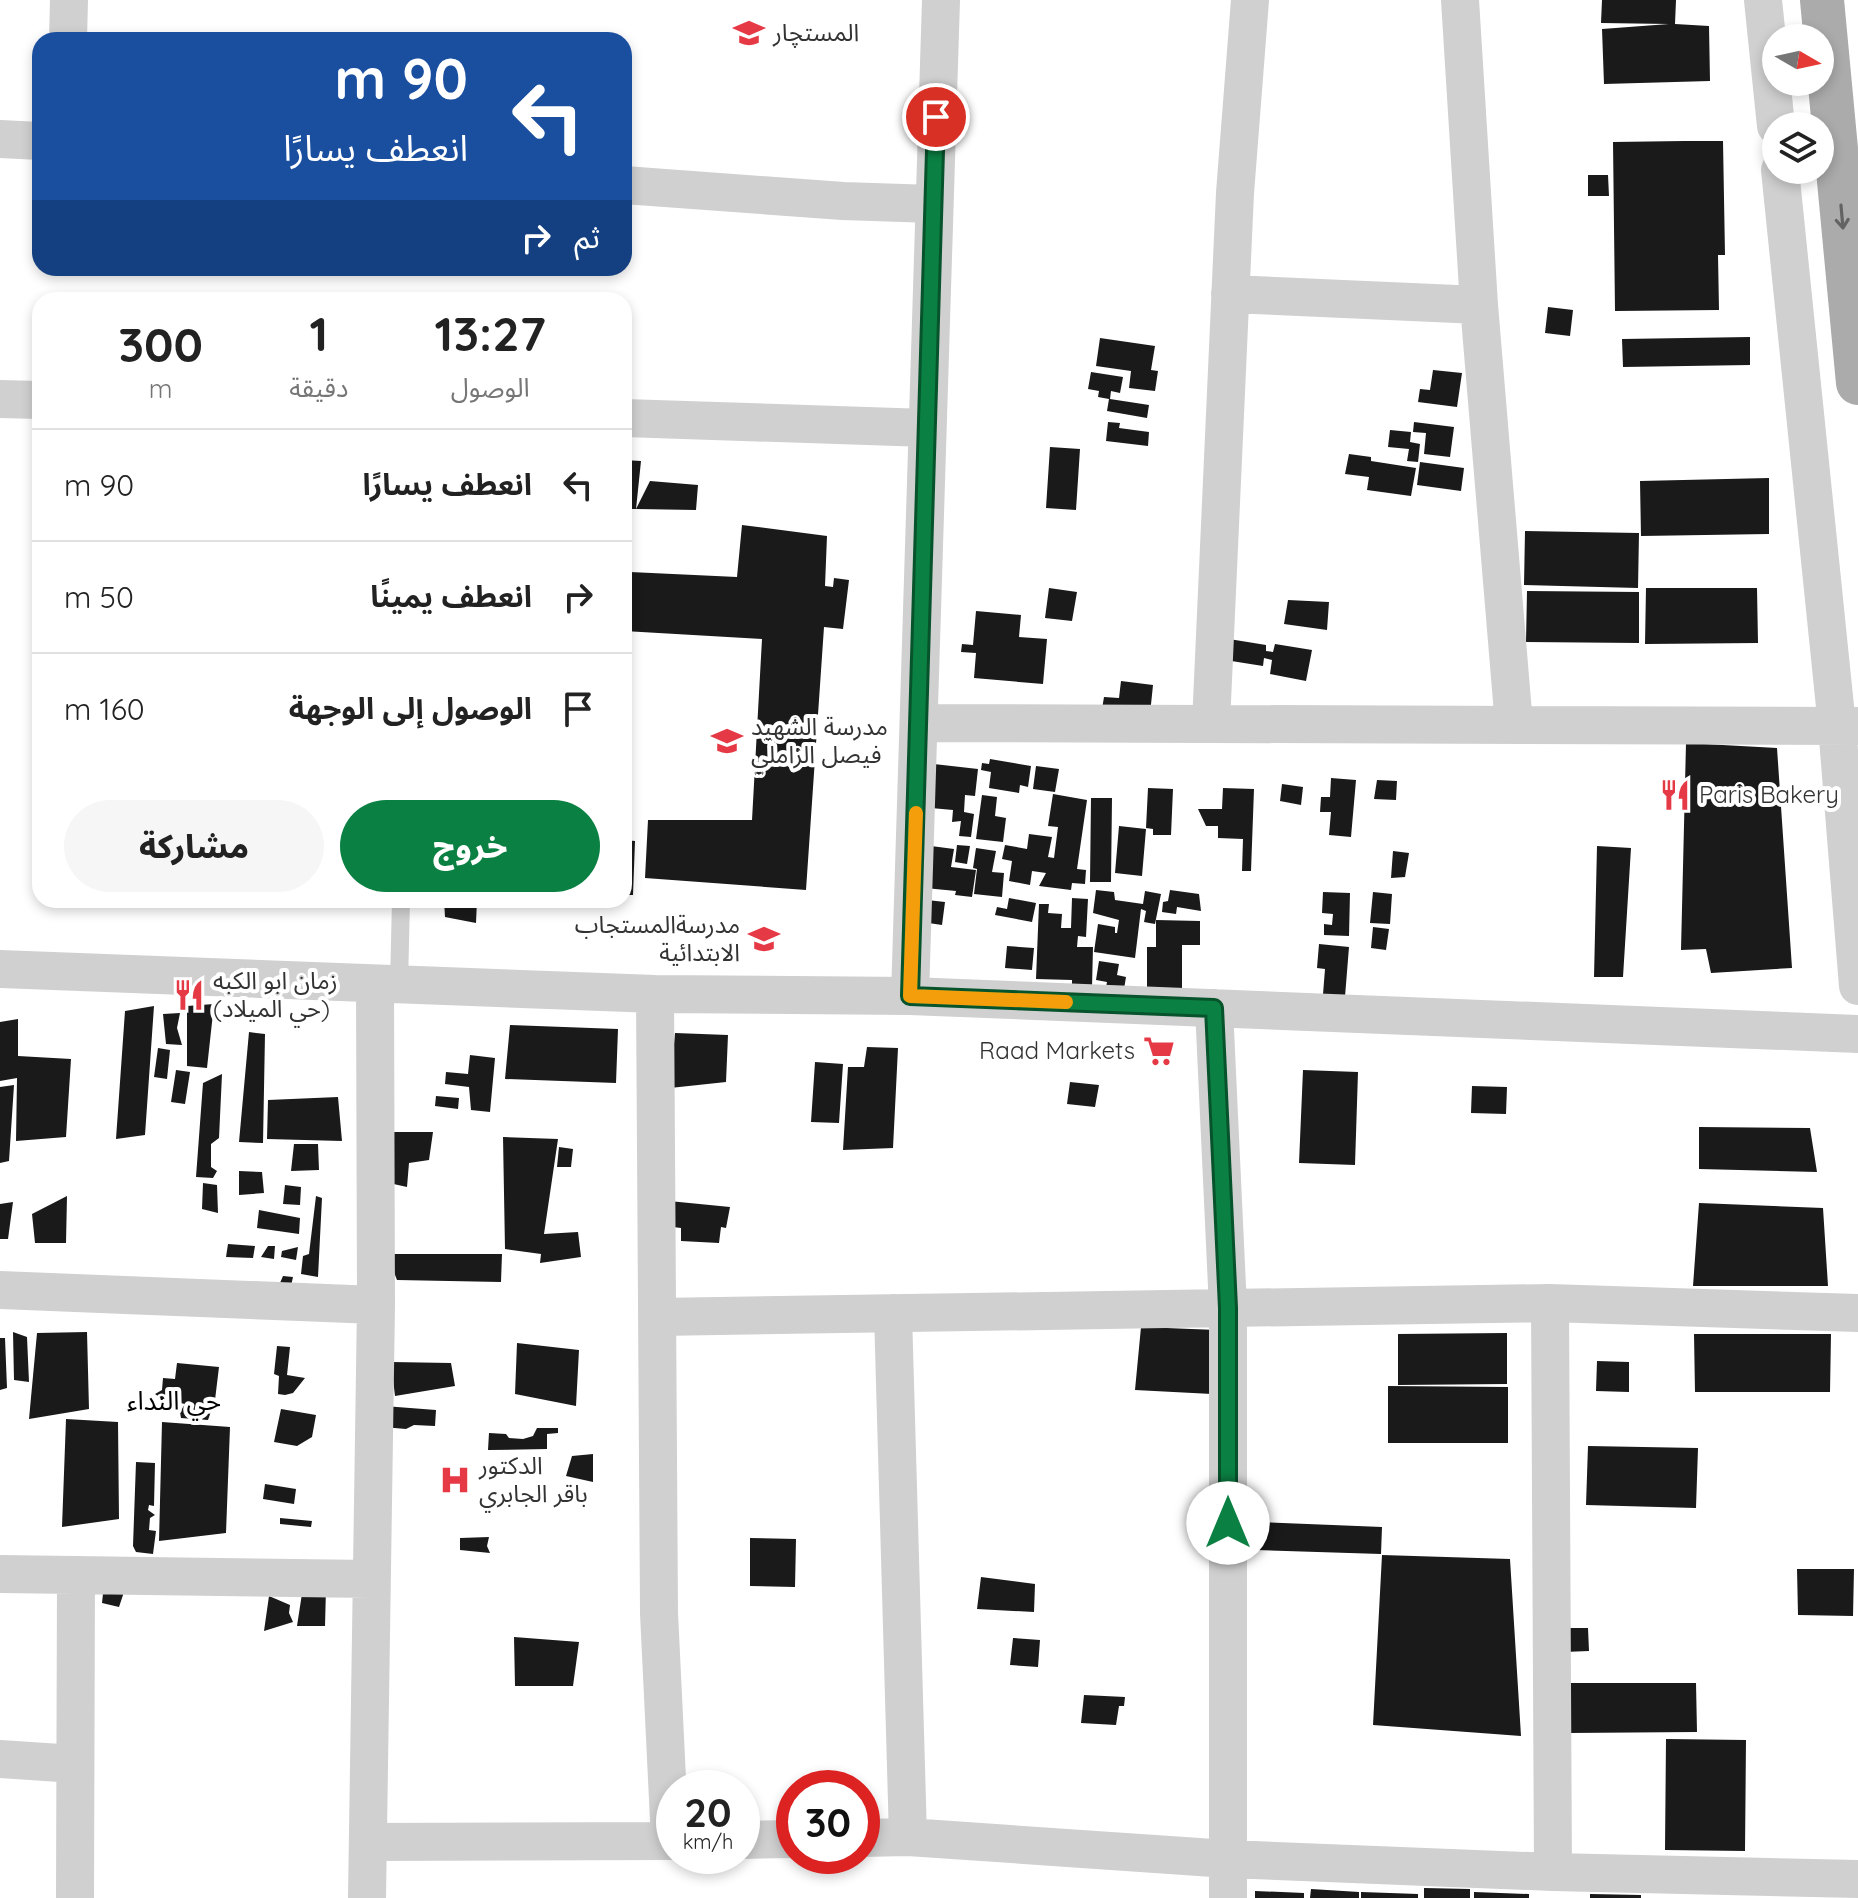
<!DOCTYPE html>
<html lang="ar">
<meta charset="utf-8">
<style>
body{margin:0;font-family:Quicksand,"Noto Sans Arabic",sans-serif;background:#f6f6f6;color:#222;direction:rtl;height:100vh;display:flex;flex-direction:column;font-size:30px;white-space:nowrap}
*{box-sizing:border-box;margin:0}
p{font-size:26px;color:#767676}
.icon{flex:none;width:44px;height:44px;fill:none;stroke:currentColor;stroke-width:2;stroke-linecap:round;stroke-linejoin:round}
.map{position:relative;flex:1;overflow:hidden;direction:ltr}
.side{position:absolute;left:32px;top:292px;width:600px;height:616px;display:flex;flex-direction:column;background:#fff;border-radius:24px;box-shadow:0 4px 12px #0003;direction:rtl}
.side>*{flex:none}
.guide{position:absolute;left:32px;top:32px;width:600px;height:244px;border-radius:24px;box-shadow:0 4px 12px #0003;direction:rtl;background:#1a4fa0;color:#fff;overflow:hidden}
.needle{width:52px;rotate:99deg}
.fabs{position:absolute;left:1762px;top:24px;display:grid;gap:16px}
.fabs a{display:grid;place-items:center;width:72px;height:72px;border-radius:50%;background:#fff;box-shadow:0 4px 12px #0003;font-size:40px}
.speed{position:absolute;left:656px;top:1770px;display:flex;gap:16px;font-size:40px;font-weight:700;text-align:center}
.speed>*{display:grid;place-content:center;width:104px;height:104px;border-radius:50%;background:#fff;box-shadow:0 4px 12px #0003;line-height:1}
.speed small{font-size:20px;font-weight:400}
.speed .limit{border:12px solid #d22;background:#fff;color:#111}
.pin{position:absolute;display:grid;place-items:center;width:68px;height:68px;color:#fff;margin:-34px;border:4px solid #fff;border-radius:50%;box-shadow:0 2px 8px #0007}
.me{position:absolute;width:88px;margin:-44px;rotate:0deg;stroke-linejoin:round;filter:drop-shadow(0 0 6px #0008)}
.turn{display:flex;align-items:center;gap:28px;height:168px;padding:0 32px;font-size:36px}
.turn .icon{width:104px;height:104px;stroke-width:2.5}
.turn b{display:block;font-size:56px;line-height:68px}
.then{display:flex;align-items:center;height:76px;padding:0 32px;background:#0003;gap:16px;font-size:30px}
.eta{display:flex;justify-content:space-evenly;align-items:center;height:136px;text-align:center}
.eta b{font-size:48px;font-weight:800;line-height:56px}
.primary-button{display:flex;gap:16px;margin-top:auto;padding:16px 32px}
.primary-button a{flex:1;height:92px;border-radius:48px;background:#0b8043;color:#fff;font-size:32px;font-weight:800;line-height:92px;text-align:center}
.primary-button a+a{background:#f6f6f6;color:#222}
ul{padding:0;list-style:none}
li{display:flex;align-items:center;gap:24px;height:112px;padding:0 32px;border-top:2px solid #e0e0e0}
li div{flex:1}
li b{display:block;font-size:30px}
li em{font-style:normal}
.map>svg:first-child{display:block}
</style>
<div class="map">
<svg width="1858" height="1898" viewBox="0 0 1858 1898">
<rect width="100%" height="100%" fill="#fff"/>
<!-- building -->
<path fill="#1a1a1a" d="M 1602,0 L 1676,0 L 1675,24 L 1709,26 L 1710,81 L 1604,84 L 1602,29 L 1669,24 L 1601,23 Z
M 1684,141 L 1723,141 L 1725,255 L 1718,255 L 1719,310 L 1615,311 L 1613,142 Z
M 1588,175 L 1608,175 L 1609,196 L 1588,196 Z
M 1548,307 L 1573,310 L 1570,336 L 1545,333 Z
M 1750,337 L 1750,365 L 1623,367 L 1622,339 Z
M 1100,338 L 1155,346 L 1151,370 L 1158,371 L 1155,391 L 1129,388 L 1131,371 L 1096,366 Z
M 1433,370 L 1462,373 L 1457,407 L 1418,402 L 1420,389 L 1430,390 Z
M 1091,372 L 1123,377 L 1120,393 L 1111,391 L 1110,399 L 1149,405 L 1147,418 L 1107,411 L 1109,399 L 1098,397 L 1099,391 L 1088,389 Z
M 1108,422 L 1120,423 L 1119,428 L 1149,432 L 1148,446 L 1106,441 Z
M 1414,422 L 1454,427 L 1450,457 L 1424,454 L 1426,433 L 1413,432 Z
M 1390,430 L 1411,432 L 1410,442 L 1420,444 L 1418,462 L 1407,461 L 1409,449 L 1388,447 Z
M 1050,447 L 1080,449 L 1076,510 L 1046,508 Z
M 1349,454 L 1371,457 L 1371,461 L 1416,468 L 1411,496 L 1367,490 L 1369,477 L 1345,474 Z
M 624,460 L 641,461 L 636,509 L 624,509 Z
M 1420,462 L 1464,468 L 1461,491 L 1417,485 Z
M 1769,478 L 1769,534 L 1641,536 L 1640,481 Z
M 650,481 L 698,485 L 696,510 L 636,509 Z
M 742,525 L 827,536 L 825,586 L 833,587 L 834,578 L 849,580 L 843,629 L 824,627 L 806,890 L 645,878 L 648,820 L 752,820 L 762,639 L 624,631 L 624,609 L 630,572 L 737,577 Z
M 1525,531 L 1639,533 L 1638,588 L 1524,585 Z
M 1049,588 L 1077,592 L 1072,621 L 1045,618 Z
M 1646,588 L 1757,588 L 1758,643 L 1645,644 Z
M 1527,591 L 1639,592 L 1639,643 L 1526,642 Z
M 1288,600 L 1329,602 L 1327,630 L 1284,624 Z
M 976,611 L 1021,615 L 1019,637 L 1047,639 L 1043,684 L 974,678 L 976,653 L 961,652 L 962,644 L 973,645 Z
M 1229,639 L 1266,645 L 1266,651 L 1273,652 L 1275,644 L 1312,650 L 1306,681 L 1270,674 L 1272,660 L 1264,658 L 1263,666 L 1225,660 Z
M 1121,681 L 1153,685 L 1149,724 L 1101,715 L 1104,697 L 1119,698 Z
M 1686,743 L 1777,748 L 1792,968 L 1711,973 L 1706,949 L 1681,950 Z
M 990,759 L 1031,766 L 1028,787 L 1020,785 L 1019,793 L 989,788 L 991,772 L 981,770 L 982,763 L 989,764 Z
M 925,763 L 978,769 L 975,796 L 965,795 L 964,812 L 974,814 L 971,837 L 959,836 L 961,821 L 952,822 L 953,810 L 920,807 Z
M 1036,766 L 1059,769 L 1055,792 L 1033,789 Z
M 1331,778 L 1356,780 L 1351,837 L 1329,835 L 1331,812 L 1320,812 L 1321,797 L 1330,797 Z
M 1377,780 L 1397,781 L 1396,800 L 1374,799 Z
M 1282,784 L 1303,787 L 1301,805 L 1280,801 Z
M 1148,788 L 1173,789 L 1171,835 L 1153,835 L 1153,829 L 1146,828 Z
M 1223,788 L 1254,789 L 1251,871 L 1242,871 L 1243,839 L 1218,838 L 1218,826 L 1206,826 L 1198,809 L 1222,809 Z
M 1053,794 L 1087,800 L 1077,869 L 1086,870 L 1085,884 L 1072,883 L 1071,890 L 1039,886 L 1046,873 L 1032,871 L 1030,885 L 1009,881 L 1012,861 L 1002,859 L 1005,845 L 1027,849 L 1029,834 L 1052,837 L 1048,857 L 1054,858 L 1058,827 L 1048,826 Z
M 982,795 L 997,797 L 995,816 L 1006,818 L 1003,842 L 976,839 Z
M 1091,798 L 1112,798 L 1111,882 L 1090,882 Z
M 1119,826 L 1146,829 L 1142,876 L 1115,873 Z
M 624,840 L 635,841 L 633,895 L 624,895 Z
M 957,845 L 970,846 L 967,864 L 955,862 Z
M 931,846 L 954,849 L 951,867 L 976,870 L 972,897 L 955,895 L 956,891 L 925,888 Z
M 1597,846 L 1631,848 L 1623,977 L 1594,977 Z
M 976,848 L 996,851 L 992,872 L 1004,873 L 1002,897 L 974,894 L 977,869 L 973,868 Z
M 1393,851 L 1409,853 L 1405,877 L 1391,878 Z
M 1096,890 L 1114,892 L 1115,900 L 1143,904 L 1145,891 L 1161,894 L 1155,924 L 1144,922 L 1146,911 L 1141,909 L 1135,958 L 1094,952 L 1098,924 L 1115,927 L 1115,933 L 1117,933 L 1119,920 L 1093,913 Z
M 1170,890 L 1199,894 L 1201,911 L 1177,907 L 1176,914 L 1162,912 L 1163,902 L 1168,901 Z
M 1323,892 L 1350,893 L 1349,936 L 1324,935 L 1324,924 L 1332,925 L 1333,914 L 1322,913 Z
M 1373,892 L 1392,894 L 1390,924 L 1370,923 Z
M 1009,898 L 1036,903 L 1032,922 L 995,915 L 997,907 L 1007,909 Z
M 1072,898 L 1088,899 L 1086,937 L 1078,936 L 1077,947 L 1093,947 L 1092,987 L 1072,986 L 1072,980 L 1036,979 L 1039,904 L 1049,904 L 1048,913 L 1062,914 L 1061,928 L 1071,928 Z
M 918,899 L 945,902 L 942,925 L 915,921 Z
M 444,900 L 477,900 L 476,923 L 445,917 Z
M 1156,920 L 1200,921 L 1200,945 L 1182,945 L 1182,1003 L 1147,1003 L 1147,947 L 1156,947 Z
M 1373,927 L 1389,929 L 1386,950 L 1371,948 Z
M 1319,944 L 1349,947 L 1344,1009 L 1322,1007 L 1325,969 L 1317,968 Z
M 1007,946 L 1034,948 L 1032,970 L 1005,968 Z
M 1099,961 L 1119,964 L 1117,975 L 1126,977 L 1123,995 L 1105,992 L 1107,982 L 1096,980 Z
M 214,1004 L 207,1068 L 187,1066 L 187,1006 Z
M 154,1006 L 145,1135 L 116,1139 L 125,1011 Z
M 180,1013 L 177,1028 L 182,1045 L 166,1044 L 163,1014 Z
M 18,1019 L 18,1056 L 71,1059 L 66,1137 L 16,1141 L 17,1078 L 0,1081 L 0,1022 Z
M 510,1025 L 618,1029 L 616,1083 L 505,1079 Z
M 249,1032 L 265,1034 L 263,1143 L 239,1142 Z
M 675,1033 L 728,1035 L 726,1082 L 670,1088 Z
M 867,1047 L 898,1048 L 893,1148 L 843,1150 L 848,1067 L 864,1067 Z
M 158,1048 L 170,1050 L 167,1079 L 154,1077 Z
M 470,1055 L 495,1058 L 490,1112 L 471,1110 L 469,1087 L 445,1084 L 446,1072 L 468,1074 Z
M 815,1062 L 843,1064 L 839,1123 L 811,1122 Z
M 176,1070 L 190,1072 L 185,1104 L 171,1102 Z
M 1303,1070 L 1358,1072 L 1355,1165 L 1299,1163 Z
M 222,1074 L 219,1138 L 211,1144 L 211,1167 L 217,1171 L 213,1178 L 196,1177 L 203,1083 Z
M 1070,1082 L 1099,1085 L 1095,1107 L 1067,1104 Z
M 14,1085 L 9,1161 L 0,1163 L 0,1087 Z
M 1472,1086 L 1507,1087 L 1506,1114 L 1471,1113 Z
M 436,1096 L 459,1098 L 458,1109 L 435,1106 Z
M 338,1097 L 342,1141 L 267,1139 L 268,1100 Z
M 1699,1127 L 1810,1128 L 1817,1172 L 1699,1169 Z
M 394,1132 L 433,1132 L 429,1160 L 409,1163 L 407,1187 L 389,1183 Z
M 503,1137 L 558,1139 L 544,1234 L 578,1232 L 581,1257 L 540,1263 L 541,1254 L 505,1249 Z
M 294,1144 L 318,1144 L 319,1170 L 291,1171 Z
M 559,1147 L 573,1149 L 571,1167 L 557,1167 Z
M 239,1171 L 262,1172 L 264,1193 L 239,1195 Z
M 203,1183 L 217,1185 L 218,1213 L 202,1209 Z
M 285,1185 L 301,1187 L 300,1205 L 283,1204 Z
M 67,1196 L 66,1243 L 35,1243 L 32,1214 Z
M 316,1196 L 322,1198 L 318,1277 L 301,1274 L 303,1256 L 309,1254 Z
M 669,1201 L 730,1207 L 726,1228 L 721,1227 L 719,1243 L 681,1241 L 681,1228 L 665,1226 Z
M 13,1202 L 8,1239 L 0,1239 L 0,1204 Z
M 1699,1203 L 1823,1208 L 1828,1286 L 1693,1286 Z
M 259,1210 L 300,1218 L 299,1234 L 257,1228 Z
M 228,1244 L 255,1246 L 253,1258 L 226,1257 Z
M 268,1246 L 275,1246 L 274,1259 L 261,1257 Z
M 298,1247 L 296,1260 L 281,1257 L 282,1251 Z
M 387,1254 L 502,1254 L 501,1282 L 397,1280 Z
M 283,1276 L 293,1277 L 291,1286 L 280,1283 Z
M 1141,1327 L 1217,1330 L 1212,1394 L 1135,1390 Z
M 13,1332 L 27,1337 L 29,1382 L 14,1380 Z
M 87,1332 L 89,1409 L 29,1419 L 37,1333 Z
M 1507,1333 L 1507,1384 L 1398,1385 L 1398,1334 Z
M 1694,1334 L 1831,1334 L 1830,1392 L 1695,1392 Z
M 0,1338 L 5,1338 L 7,1388 L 0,1390 Z
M 517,1343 L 579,1350 L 576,1406 L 515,1394 Z
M 277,1346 L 290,1347 L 287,1375 L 305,1378 L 293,1393 L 285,1395 L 278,1394 L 279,1376 L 274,1374 Z
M 1597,1361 L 1629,1362 L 1629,1392 L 1596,1391 Z
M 391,1362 L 451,1363 L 455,1386 L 395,1396 Z
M 177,1363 L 219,1367 L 215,1400 L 208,1420 L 181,1418 L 180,1412 L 185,1404 L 162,1399 L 155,1394 L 162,1390 L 163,1378 L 175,1379 Z
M 1388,1386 L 1508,1387 L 1508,1443 L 1388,1443 Z
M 384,1406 L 436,1410 L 435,1426 L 414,1425 L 406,1429 L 383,1427 Z
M 281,1409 L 316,1415 L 312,1437 L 297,1446 L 274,1442 Z
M 66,1419 L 118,1422 L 119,1519 L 62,1527 Z
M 162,1422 L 230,1427 L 226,1533 L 159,1541 Z
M 537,1428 L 558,1428 L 558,1433 L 547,1434 L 547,1449 L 488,1450 L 489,1433 L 506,1434 L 509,1438 L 523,1439 L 533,1436 Z
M 1588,1446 L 1698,1448 L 1696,1508 L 1586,1505 Z
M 593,1454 L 593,1482 L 566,1476 L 572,1456 Z
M 136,1462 L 155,1463 L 154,1506 L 149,1505 L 148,1510 L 155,1515 L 150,1518 L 149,1530 L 156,1531 L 153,1554 L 136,1552 L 133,1546 Z
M 265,1484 L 296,1489 L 294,1504 L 263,1499 Z
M 280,1518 L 312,1521 L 311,1527 L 280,1524 Z
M 1258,1522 L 1382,1527 L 1381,1554 L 1257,1550 Z
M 489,1537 L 487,1546 L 490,1553 L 460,1550 L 460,1538 Z
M 750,1538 L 796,1539 L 795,1587 L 750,1586 Z
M 1382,1555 L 1510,1559 L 1521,1736 L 1373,1725 Z
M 1797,1569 L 1854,1569 L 1853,1616 L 1798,1615 Z
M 981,1577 L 1035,1584 L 1034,1612 L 977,1609 Z
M 104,1584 L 126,1586 L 119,1607 L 102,1603 Z
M 303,1587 L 326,1588 L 325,1626 L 297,1626 Z
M 269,1596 L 290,1605 L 289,1613 L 293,1622 L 264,1631 Z
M 1564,1628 L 1588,1628 L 1589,1651 L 1564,1652 Z
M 514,1637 L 579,1642 L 573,1686 L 515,1686 Z
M 1013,1638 L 1040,1640 L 1038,1667 L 1010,1665 Z
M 1568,1683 L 1696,1683 L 1697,1732 L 1569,1733 Z
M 1084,1695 L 1125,1697 L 1124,1706 L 1119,1706 L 1116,1725 L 1081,1723 Z
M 1666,1739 L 1746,1740 L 1745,1851 L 1665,1850 Z
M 1424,1888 L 1470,1889 L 1470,1898 L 1424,1898 Z
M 1311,1889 L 1359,1892 L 1359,1898 L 1310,1898 Z
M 1255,1891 L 1304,1893 L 1304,1898 L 1255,1898 Z
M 1361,1892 L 1418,1894 L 1418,1898 L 1361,1898 Z
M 1474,1892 L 1529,1894 L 1529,1898 L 1474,1898 Z
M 1590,1894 L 1641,1895 L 1641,1898 L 1590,1898 Z"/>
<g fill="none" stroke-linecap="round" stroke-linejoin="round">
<!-- service -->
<path stroke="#d0d0d0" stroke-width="18" d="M 399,985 L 401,900"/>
<!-- minor -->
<path stroke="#d0d0d0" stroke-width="38" d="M 1460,0 L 1479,305
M 1763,0 L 1776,126
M 68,40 L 69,0
M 0,139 L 40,141
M 1780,170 L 1837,726 L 1858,986
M 624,185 L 843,201 L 933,204
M 1230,294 L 1479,305 L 1514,725
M 0,399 L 40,400
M 624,418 L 927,428
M 919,723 L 1858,726
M 1211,724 L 1235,193 L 1250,0
M 0,969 L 655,994 L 910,996 L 1858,1034
M 655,994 L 659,1613 L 670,1841
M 910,996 L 941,0
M 1214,1008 L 1228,1308 L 1228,1898
M 0,1290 L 376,1305
M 1550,1303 L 1553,1872
M 893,1313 L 908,1837
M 658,1317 L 1550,1303 L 1858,1313
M 0,1574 L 371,1579
M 0,1759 L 75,1764
M 862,1838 L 908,1837 L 1228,1859 L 1553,1872 L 1858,1879
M 742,1840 L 794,1839
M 368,1842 L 674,1841
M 75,1898 L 76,1575
M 367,1898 L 376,1305 L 375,984"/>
<!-- primary -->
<path stroke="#ababab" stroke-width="44" d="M 1822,0 L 1858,383"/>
</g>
<!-- one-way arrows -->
<defs><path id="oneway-shaft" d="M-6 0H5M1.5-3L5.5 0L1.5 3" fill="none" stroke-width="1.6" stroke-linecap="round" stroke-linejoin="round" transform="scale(2)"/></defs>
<use stroke="#636363" href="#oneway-shaft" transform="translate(1842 217) rotate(85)"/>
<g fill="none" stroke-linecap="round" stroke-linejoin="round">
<defs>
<path id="route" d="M 936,117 L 910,996 L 1214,1008 L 1228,1308 L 1228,1523"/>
</defs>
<!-- route casing -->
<use href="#route" stroke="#07532c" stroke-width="20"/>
<!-- route -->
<use href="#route" stroke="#0b8043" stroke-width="14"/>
<!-- slow -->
<path stroke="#f59e0b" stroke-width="14" d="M 916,813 L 910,996 L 1066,1002"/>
</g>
<!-- icons -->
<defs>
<symbol id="school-bare" viewBox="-9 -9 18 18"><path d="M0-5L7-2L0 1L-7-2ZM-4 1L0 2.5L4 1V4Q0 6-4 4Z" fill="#e63946" stroke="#fff" stroke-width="2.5" paint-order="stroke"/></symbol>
<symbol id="restaurant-bare" viewBox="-9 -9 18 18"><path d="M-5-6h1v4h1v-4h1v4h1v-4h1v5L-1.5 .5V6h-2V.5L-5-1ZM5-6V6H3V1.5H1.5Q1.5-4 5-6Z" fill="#e63946" stroke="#fff" stroke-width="2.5" paint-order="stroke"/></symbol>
<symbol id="supermarket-bare" viewBox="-9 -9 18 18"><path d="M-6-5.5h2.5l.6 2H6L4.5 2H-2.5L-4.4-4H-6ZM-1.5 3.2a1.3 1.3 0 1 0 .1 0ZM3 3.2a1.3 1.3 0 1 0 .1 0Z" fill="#e63946" stroke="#fff" stroke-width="2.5" paint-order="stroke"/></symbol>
<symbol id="hospital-bare" viewBox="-9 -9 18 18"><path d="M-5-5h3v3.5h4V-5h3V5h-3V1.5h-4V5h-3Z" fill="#e63946" stroke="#fff" stroke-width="2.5" paint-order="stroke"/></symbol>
</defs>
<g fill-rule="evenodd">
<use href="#school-bare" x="727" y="11" width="44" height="44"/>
<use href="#school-bare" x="705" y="719" width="44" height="44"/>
<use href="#restaurant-bare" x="1653" y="773" width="44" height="44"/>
<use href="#school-bare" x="742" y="917" width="44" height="44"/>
<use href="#restaurant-bare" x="167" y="973" width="44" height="44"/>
<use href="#supermarket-bare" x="1137" y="1029" width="44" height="44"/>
<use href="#hospital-bare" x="433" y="1458" width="44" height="44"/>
</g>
<g text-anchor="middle" stroke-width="8" stroke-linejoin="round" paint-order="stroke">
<!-- poi labels -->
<g font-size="24" fill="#333" stroke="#fff" text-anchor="start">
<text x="773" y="41">المستچار</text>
<text x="751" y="735">مدرسة الشهيد<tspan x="751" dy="28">فيصل الزاملي</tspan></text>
<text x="1699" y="803">Paris Bakery</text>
<text x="740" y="933" text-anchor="end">مدرسةالمستجاب<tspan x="740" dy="28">الابتدائية</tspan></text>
<text x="213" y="989">زمان ابو الكبه<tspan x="213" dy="28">(حي الميلاد)</tspan></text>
<text x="1135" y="1059" text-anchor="end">Raad Markets</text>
<text x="479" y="1474">الدكتور<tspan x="479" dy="28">باقر الجابري</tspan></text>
</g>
<!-- neighbourhood labels -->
<g font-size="26" fill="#000" stroke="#fff">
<text x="174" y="1410">حي النداء</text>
</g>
</g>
</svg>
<div class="fabs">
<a><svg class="needle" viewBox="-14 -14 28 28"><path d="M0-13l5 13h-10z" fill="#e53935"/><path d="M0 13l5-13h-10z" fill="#767676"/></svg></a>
<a><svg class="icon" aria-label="layers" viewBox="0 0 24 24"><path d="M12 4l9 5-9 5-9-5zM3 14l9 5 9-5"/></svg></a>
</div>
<div class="speed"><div>20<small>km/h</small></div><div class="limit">30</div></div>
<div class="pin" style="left:936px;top:117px;background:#d93025"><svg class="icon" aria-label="arrive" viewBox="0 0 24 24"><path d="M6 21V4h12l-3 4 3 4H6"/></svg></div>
<svg class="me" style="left:1228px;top:1523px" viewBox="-20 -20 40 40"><circle r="19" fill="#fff"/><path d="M0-13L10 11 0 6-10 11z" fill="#0b8043"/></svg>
<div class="guide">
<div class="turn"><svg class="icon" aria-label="left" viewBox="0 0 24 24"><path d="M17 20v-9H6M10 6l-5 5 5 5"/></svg><div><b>90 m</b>انعطف يسارًا</div></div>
<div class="then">ثم<svg class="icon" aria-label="right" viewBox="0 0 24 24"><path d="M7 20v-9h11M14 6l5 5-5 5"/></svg></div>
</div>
<section class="side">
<div class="eta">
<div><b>13:27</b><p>الوصول</p></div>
<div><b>1</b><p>دقيقة</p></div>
<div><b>300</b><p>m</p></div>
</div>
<ul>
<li><svg class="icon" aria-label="left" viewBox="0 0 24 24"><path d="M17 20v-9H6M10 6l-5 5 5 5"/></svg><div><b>انعطف يسارًا</b></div><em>90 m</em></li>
<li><svg class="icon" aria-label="right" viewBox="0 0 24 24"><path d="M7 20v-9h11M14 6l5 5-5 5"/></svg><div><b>انعطف يمينًا</b></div><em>50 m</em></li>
<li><svg class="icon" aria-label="arrive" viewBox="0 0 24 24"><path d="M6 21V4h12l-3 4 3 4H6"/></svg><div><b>الوصول إلى الوجهة</b></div><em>160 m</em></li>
</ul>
<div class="primary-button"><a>خروج</a><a>مشاركة</a></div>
</section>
</div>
